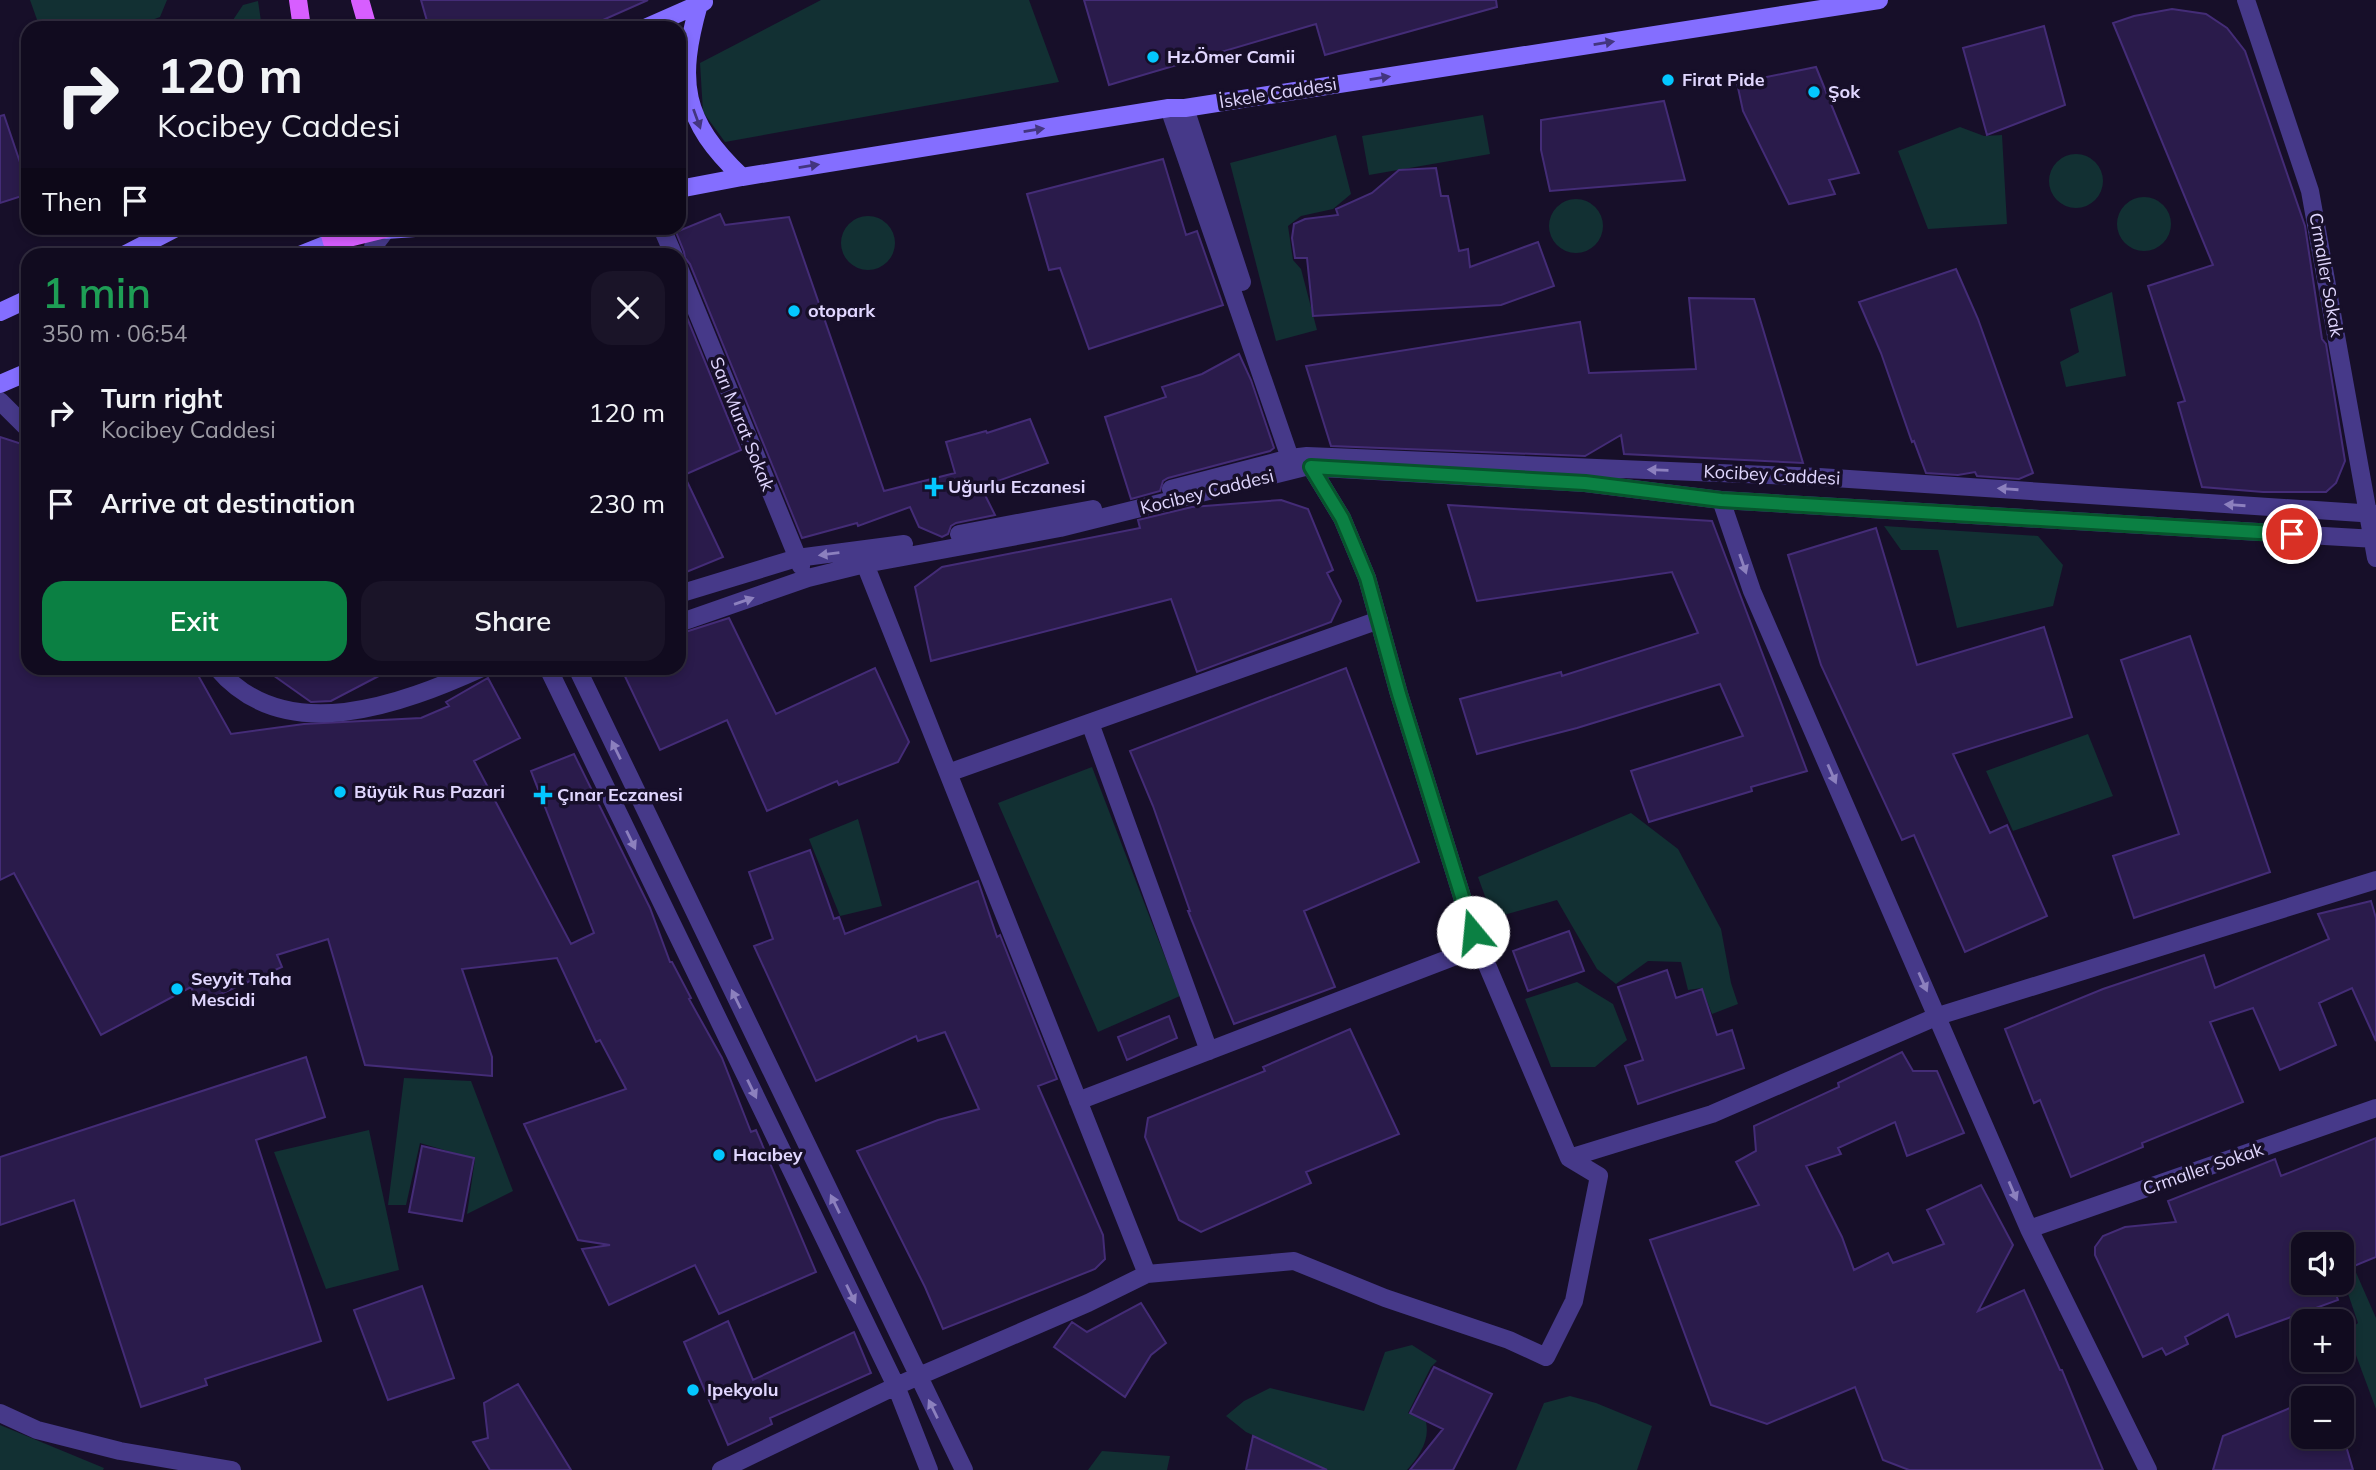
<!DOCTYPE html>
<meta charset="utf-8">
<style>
body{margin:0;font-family:Mulish,sans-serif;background:#1a1428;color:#f1f3f6;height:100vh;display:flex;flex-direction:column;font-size:26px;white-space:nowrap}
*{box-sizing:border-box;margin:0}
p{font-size:23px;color:#9c9ba4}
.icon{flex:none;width:38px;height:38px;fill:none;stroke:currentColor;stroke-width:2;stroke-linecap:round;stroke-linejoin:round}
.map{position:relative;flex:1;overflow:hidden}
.side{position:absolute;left:21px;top:248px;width:665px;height:427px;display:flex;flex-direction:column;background:#110b1f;border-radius:21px;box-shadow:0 4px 10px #0003,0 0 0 2px #302b3d}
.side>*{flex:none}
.hud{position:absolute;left:21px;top:21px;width:665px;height:214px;border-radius:21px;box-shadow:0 4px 10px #0003,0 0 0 2px #302b3d;background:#110b1f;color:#f1f3f6;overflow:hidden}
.tools{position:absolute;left:2291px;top:1232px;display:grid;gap:14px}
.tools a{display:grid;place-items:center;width:63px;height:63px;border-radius:14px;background:#110b1f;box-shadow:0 4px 10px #0003,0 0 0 2px #302b3d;font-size:35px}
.pin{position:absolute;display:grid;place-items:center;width:60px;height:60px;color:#fff;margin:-30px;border:4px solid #fff;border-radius:50%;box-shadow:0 2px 7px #0007}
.me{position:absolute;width:77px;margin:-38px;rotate:343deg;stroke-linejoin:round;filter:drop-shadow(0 0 5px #0008)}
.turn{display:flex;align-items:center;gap:24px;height:147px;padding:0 21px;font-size:32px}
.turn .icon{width:91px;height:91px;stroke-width:2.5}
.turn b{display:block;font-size:49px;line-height:60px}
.then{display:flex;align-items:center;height:66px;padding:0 21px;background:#0003;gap:14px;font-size:26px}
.round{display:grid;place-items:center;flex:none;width:74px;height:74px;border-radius:21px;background:#1a1428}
.headline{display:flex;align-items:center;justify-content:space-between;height:119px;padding:0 21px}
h1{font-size:42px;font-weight:600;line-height:52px;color:#1e9e55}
.button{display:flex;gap:14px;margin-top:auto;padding:14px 21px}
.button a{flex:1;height:80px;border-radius:21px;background:#0b8043;color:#fff;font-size:28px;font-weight:600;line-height:80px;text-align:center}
.button a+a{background:#1a1428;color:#f1f3f6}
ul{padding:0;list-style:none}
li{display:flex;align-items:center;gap:21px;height:91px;padding:0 21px}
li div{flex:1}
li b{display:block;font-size:26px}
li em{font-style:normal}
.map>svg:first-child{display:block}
</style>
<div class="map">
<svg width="2376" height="1470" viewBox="0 0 2376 1470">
<rect width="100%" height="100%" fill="#170f29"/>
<!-- green -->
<path fill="#123033" d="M 30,0 L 167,0 L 160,17 L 130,28 L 40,28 Z
M 821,0 L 1029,0 L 1059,82 L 725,142 L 703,112 L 700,63 Z
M 258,1 L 262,28 L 236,28 L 233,20 L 243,5 Z
M 1483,115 L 1490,154 L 1369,175 L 1362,136 Z
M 1960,127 L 1984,136 L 2002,135 L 2007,224 L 1928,229 L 1898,151 Z
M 1336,135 L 1351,194 L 1333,209 L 1301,216 L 1288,226 L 1293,260 L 1301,269 L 1317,330 L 1276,341 L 1230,163 Z
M2049 181a27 27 0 1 1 54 0a27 27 0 1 1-54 0Z
M2117 224a27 27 0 1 1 54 0a27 27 0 1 1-54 0Z
M1549 226a27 27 0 1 1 54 0a27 27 0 1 1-54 0Z
M841 243a27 27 0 1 1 54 0a27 27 0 1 1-54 0Z
M 2112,292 L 2126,376 L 2066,387 L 2060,362 L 2079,352 L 2070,309 Z
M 1884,526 L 2038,536 L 2063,565 L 2053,606 L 1957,628 L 1938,550 L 1901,550 Z
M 2088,734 L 2113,796 L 2013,831 L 1986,771 Z
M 1092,767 L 1180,996 L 1098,1032 L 998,803 Z
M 1631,813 L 1678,849 L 1721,929 L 1731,983 L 1738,1004 L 1712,1014 L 1702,988 L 1688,990 L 1681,962 L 1648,961 L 1616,984 L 1597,969 L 1557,900 L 1493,918 L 1478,877 Z
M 858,819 L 882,906 L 840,916 L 809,839 Z
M 1577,982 L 1613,1004 L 1627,1040 L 1595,1067 L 1551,1067 L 1525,999 Z
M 404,1078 L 471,1081 L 513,1191 L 467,1214 L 475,1159 L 420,1143 L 406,1205 L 388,1205 Z
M 369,1130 L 399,1270 L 326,1289 L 274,1152 Z
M 2347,1252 L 2376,1318 L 2376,1409 L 2347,1331 L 2358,1323 L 2342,1276 L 2342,1255 Z
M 1412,1345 L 1437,1361 L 1431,1367 L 1408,1413 L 1426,1422 C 1430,1441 1419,1456 1407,1470 L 1295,1470 L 1298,1456 L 1246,1432 L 1226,1416 L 1244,1401 L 1270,1388 L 1364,1411 L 1385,1352 Z
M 1570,1396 L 1596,1403 L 1652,1426 L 1637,1470 L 1516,1470 L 1544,1403 Z
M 0,1425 L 104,1468 L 103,1470 L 0,1470 Z
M 1102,1451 L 1170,1456 L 1167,1470 L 1088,1470 Z"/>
<!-- building -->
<path fill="#2a1b4b" stroke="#442c77" stroke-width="2" d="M 421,0 L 648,0 L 585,28 L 429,28 Z
M 1084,0 L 1496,0 L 1497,7 L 1325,55 L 1316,24 L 1109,85 Z
M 2172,9 L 2206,14 L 2227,28 L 2245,51 L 2305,226 L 2322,339 L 2326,344 L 2345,461 L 2336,483 L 2326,492 L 2263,492 L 2202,487 L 2178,403 L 2185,401 L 2148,286 L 2213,265 L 2113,23 L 2134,16 Z
M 2044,26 L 2065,105 L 1987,135 L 1963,48 Z
M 1816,67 L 1859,173 L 1829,180 L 1835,194 L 1789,204 L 1743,111 L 1737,83 Z
M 1664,101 L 1685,180 L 1550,191 L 1541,150 L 1541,120 Z
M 4,115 L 28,186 L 28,194 L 0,203 L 0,116 Z
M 1163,159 L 1186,235 L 1197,231 L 1223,305 L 1089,349 L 1060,268 L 1049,270 L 1027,194 Z
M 1436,168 L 1441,196 L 1448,196 L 1459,251 L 1468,249 L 1470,267 L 1538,242 L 1554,286 L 1501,305 L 1313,316 L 1307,258 L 1295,258 L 1292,238 L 1294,224 L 1305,219 L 1338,215 L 1336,209 L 1372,193 L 1399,170 Z
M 720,214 L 725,225 L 789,217 L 884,491 L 955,473 L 946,442 L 986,431 L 987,433 L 1030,419 L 1048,463 L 981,487 L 995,515 L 956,523 L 951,526 L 948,534 L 942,537 L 919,527 L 910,507 L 858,526 L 857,523 L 802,538 L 690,264 L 685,258 L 684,252 L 676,232 Z
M 1956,269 L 1978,319 L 2033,473 L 2019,479 L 1977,476 L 1975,472 L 1958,475 L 1926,473 L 1914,441 L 1912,442 L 1881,353 L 1859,302 Z
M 679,298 L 741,450 L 684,475 L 723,557 L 679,575 Z
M 1689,298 L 1754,299 L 1803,463 L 1624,454 L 1621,435 L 1585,456 L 1331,446 L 1306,366 L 1580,322 L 1589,373 L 1696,369 Z
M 1239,354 L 1251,380 L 1274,448 L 1270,451 L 1168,478 L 1163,481 L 1160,491 L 1131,499 L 1105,417 L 1166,397 L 1162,387 L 1202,374 Z
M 0,437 L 28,446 L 28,668 L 194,668 L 231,734 L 304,724 L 421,718 L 449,706 L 446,702 L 488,678 L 520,738 L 474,761 L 571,944 L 594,933 L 531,771 L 574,754 L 650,908 L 670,962 L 672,962 L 691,998 L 689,999 L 722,1058 L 751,1132 L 756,1130 L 816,1272 L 719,1314 L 695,1265 L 609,1305 L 582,1249 L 610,1245 L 578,1240 L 524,1124 L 626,1089 L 600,1040 L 596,1042 L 557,958 L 462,969 L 492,1057 L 492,1076 L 365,1065 L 328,939 L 277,955 L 282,967 L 198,1004 L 191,987 L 101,1035 L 14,873 L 0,880 Z
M 1281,500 L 1308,509 L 1333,570 L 1327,573 L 1341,601 L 1331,622 L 1197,672 L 1171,599 L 931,661 L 915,587 L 942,567 L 1140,528 L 1138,520 L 1192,507 Z
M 1448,505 L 1712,521 L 1807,771 L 1751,787 L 1752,791 L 1649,822 L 1631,771 L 1743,736 L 1720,684 L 1577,728 L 1477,754 L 1460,699 L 1561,672 L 1562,676 L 1698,633 L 1672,572 L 1477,601 Z
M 1876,528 L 1917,665 L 2044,627 L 2072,717 L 1953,754 L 1990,833 L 2007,825 L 2047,916 L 1965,952 L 1914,835 L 1902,840 L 1821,665 L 1788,555 Z
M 729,618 L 776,714 L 875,668 L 909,742 L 898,762 L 839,785 L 837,781 L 767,811 L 727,720 L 660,750 L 621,668 L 679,668 L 679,634 Z
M 2190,636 L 2270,872 L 2134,918 L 2113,856 L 2179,834 L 2121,660 Z
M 263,668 L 394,668 L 331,701 L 311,702 Z
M 1346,668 L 1419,862 L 1304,911 L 1335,987 L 1234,1024 L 1188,911 L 1190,911 L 1153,806 L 1130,751 Z
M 810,850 L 834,919 L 839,917 L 845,934 L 978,881 L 997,937 L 1000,935 L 1057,1079 L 1038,1086 L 1103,1235 L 1105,1259 L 1095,1269 L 943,1329 L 925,1287 L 857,1151 L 938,1120 L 979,1109 L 945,1032 L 918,1041 L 916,1036 L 816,1081 L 754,946 L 773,939 L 749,872 Z
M 2371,901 L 2376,918 L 2376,1041 L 2352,988 L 2319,1003 L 2336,1045 L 2280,1070 L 2253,1008 L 2210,1022 L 2243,1102 L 2142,1143 L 2143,1147 L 2071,1177 L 2040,1100 L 2034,1103 L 2005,1029 L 2103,989 L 2204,955 L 2215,988 L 2329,939 L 2318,914 Z
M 1569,931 L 1584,971 L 1528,991 L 1513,951 Z
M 1667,970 L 1676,998 L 1702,989 L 1717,1035 L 1732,1030 L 1744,1068 L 1638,1104 L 1625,1066 L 1643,1060 L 1618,987 Z
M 1169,1016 L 1177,1038 L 1127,1060 L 1118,1037 Z
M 1350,1029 L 1399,1134 L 1306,1172 L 1311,1183 L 1201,1232 L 1179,1220 L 1145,1137 L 1148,1118 L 1265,1071 L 1263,1067 Z
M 1902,1052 L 1913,1071 L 1937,1071 L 1964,1133 L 1907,1156 L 1895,1122 L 1838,1148 L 1841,1154 L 1806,1166 L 1842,1237 L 1854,1270 L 1888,1253 L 1893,1263 L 1944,1244 L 1927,1210 L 1981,1185 L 2013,1245 L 1978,1311 L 2024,1290 L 2060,1370 L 2062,1370 L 2103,1470 L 1909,1470 L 1883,1460 L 1855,1387 L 1767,1424 L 1711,1405 L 1650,1240 L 1759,1205 L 1736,1162 L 1756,1151 L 1754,1126 L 1839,1087 L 1838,1083 Z
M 306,1057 L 325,1117 L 256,1140 L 321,1341 L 205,1379 L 207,1385 L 141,1407 L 74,1200 L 0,1225 L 0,1157 Z
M 2376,1138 L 2376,1257 L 2342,1271 L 2342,1244 L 2303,1244 L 2303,1283 L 2332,1283 L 2338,1300 L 2236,1337 L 2228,1314 L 2185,1337 L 2188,1344 L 2166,1355 L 2162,1348 L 2143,1357 L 2095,1255 L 2095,1247 L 2103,1236 L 2125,1227 L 2176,1222 L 2168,1201 L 2275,1159 L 2281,1176 Z
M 422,1146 L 474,1158 L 462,1221 L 409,1212 Z
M 422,1286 L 454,1378 L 388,1400 L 354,1310 Z
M 1141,1303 L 1166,1343 L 1151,1355 L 1125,1397 L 1054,1347 L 1072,1322 L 1087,1332 Z
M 728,1321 L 753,1380 L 854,1332 L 871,1373 L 770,1418 L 772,1424 L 728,1445 L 684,1342 Z
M 1434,1367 L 1492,1394 L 1453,1470 L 1410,1470 L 1443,1429 L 1410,1413 Z
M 518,1384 L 571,1470 L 490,1470 L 473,1442 L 488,1438 L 484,1403 Z
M 2302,1403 L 2303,1437 L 2342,1437 L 2342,1432 L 2353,1470 L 2213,1470 L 2223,1436 Z
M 1253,1436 L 1327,1470 L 1246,1470 Z"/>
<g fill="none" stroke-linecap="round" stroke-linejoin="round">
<!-- minor -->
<path stroke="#463989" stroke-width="18" d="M 2246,0 L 2310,191 L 2376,558
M 1169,108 L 1290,458 L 1295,468
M 1185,108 L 1242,282
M 662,228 L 674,256
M 373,256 L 373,247 L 386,230
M 679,268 L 801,566
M 0,401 L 28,429
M 1171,489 L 1290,458 L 1307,456 L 1819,477 L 2376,514
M 1721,500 L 1752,591 L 2029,1229 L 2148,1470
M 959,534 L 1093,509
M 865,564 L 1147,1274
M 679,594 L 797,558 L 904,544
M 679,623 L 808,578 L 865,564 L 1060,528 L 1305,467 L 1585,483 L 1721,500 L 2376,539
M 217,668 C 285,749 402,704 482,668
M 548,668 L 896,1386 L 929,1470
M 577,668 L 964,1470
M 1090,723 L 1209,1051
M 948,773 L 1379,620
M 1078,1101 L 1479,947
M 1569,1158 L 1712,1114 L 1938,1016 L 2376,880
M 2029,1229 L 2376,1108
M 0,1413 L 37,1430 L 120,1451 L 232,1470
M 721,1470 L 896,1386 L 1088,1303 L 1147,1274 L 1294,1261 L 1385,1298 L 1509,1340 L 1546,1357 L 1574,1301 L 1599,1176 L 1569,1158 L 1473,932 L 1399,694 L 1367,578 L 1342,518 L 1311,467"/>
<!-- secondary -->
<path stroke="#846eff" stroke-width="18" d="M 699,4 C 677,82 682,120 742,177
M 645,28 L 704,2
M 679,189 L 742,177 L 1169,108 L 1185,108 L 1879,0
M 386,230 L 415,228
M 122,256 L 176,228
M 297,256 L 332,242
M 0,312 L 28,299
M 0,384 L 28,372"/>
<!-- primary -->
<path stroke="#d75eff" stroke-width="18" d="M 298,0 L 302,28
M 360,0 L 368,28
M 328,228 L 332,242 L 389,228"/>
</g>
<!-- one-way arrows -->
<defs><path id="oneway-solid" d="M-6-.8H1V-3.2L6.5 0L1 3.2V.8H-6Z" transform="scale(1.75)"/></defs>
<g fill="#43357f">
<use href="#oneway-solid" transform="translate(1604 43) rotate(-9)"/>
<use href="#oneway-solid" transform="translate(1380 78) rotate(-9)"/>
<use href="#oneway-solid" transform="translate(697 119) rotate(70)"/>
<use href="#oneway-solid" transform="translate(1034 130) rotate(-9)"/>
<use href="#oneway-solid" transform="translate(809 166) rotate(-9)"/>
</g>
<g fill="#8c80be">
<use href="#oneway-solid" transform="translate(1658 470) rotate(-178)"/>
<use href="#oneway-solid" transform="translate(2008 489) rotate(-176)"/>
<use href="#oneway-solid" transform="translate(2235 505) rotate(-176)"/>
<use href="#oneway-solid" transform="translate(829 554) rotate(173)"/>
<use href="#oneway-solid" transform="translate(1743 564) rotate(71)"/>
<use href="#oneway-solid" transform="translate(744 601) rotate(-19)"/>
<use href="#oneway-solid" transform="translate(616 750) rotate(-116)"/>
<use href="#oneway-solid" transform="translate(1832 774) rotate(66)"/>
<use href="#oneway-solid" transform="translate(631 840) rotate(64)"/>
<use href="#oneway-solid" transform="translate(1923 982) rotate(66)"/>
<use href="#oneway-solid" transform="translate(736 999) rotate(-116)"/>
<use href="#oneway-solid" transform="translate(752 1089) rotate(64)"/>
<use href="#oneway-solid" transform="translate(2013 1191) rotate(67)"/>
<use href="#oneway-solid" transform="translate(835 1204) rotate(-116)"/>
<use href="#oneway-solid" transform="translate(851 1294) rotate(64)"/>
<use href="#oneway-solid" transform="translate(933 1409) rotate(-116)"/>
</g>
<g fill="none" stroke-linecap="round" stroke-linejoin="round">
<defs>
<path id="route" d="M 1473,932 L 1399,694 L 1367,578 L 1342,518 L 1311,467 L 1585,483 L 1721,500 L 2292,534"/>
</defs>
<!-- route casing -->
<use href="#route" stroke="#07532c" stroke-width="18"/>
<!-- route -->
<use href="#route" stroke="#0b8043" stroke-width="12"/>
</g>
<!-- markers -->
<g fill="#03c7ff" stroke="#170f29" stroke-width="2.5">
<circle cx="1153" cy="57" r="7"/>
<circle cx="1668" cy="80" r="7"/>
<circle cx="1814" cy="92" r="7"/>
<circle cx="794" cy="311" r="7"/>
<path d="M930.5 476.5h7v7h7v7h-7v7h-7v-7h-7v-7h7z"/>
<circle cx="340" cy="792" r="7"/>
<path d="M539.5 784.5h7v7h7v7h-7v7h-7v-7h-7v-7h7z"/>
<circle cx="177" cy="989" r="7"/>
<circle cx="719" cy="1155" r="7"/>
<circle cx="693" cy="1390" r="7"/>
</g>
<g text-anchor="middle" stroke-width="7" stroke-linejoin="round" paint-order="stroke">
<!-- poi labels -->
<g font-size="18" font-weight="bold" fill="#e1d7ff" stroke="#170f29" text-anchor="start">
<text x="1167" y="63">Hz.Ömer Camii</text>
<text x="1682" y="86">Firat Pide</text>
<text x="1828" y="98">Şok</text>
<text x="808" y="317">otopark</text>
<text x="948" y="493">Uğurlu Eczanesi</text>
<text x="354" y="798">Büyük Rus Pazari</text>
<text x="557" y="801">Çınar Eczanesi</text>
<text x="191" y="985">Seyyit Taha<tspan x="191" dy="21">Mescidi</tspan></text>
<text x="733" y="1161">Hacıbey</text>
<text x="707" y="1396">Ipekyolu</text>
</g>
<!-- street labels -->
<g font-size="18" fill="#e1d7ff" stroke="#170f29">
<text transform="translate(1278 93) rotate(-9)" y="6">İskele Caddesi</text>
<text transform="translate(2326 275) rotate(80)" y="6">Crmaller Sokak</text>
<text transform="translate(742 424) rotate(68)" y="6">Sarı Murat Sokak</text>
<text transform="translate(1772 475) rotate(3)" y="6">Kocibey Caddesi</text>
<text transform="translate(1207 492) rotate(-14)" y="6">Kocibey Caddesi</text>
<text transform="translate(2203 1169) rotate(-19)" y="6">Crmaller Sokak</text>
</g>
</g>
</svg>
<div class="tools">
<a><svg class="icon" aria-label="sound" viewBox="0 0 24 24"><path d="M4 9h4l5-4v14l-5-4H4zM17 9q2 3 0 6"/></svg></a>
<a>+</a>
<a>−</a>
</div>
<div class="pin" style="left:2292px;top:534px;background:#d93025"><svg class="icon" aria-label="arrive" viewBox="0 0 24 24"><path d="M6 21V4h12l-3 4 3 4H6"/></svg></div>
<svg class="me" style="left:1473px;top:932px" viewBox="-20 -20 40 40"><circle r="19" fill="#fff"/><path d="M0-13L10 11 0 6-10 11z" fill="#0b8043"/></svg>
<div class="hud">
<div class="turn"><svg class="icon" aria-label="right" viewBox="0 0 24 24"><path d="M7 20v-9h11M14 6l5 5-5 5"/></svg><div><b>120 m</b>Kocibey Caddesi</div></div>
<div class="then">Then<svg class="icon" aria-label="arrive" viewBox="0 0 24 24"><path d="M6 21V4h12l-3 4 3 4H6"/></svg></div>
</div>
<section class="side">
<div class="headline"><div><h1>1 min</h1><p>350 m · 06:54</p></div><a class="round"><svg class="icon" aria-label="close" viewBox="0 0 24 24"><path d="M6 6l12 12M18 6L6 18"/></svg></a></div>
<ul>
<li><svg class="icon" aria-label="right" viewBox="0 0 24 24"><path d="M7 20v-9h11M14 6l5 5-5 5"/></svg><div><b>Turn right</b><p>Kocibey Caddesi</p></div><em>120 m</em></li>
<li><svg class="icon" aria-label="arrive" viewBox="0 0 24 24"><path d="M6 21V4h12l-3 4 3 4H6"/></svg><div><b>Arrive at destination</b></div><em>230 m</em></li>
</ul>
<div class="button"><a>Exit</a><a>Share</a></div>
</section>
</div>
